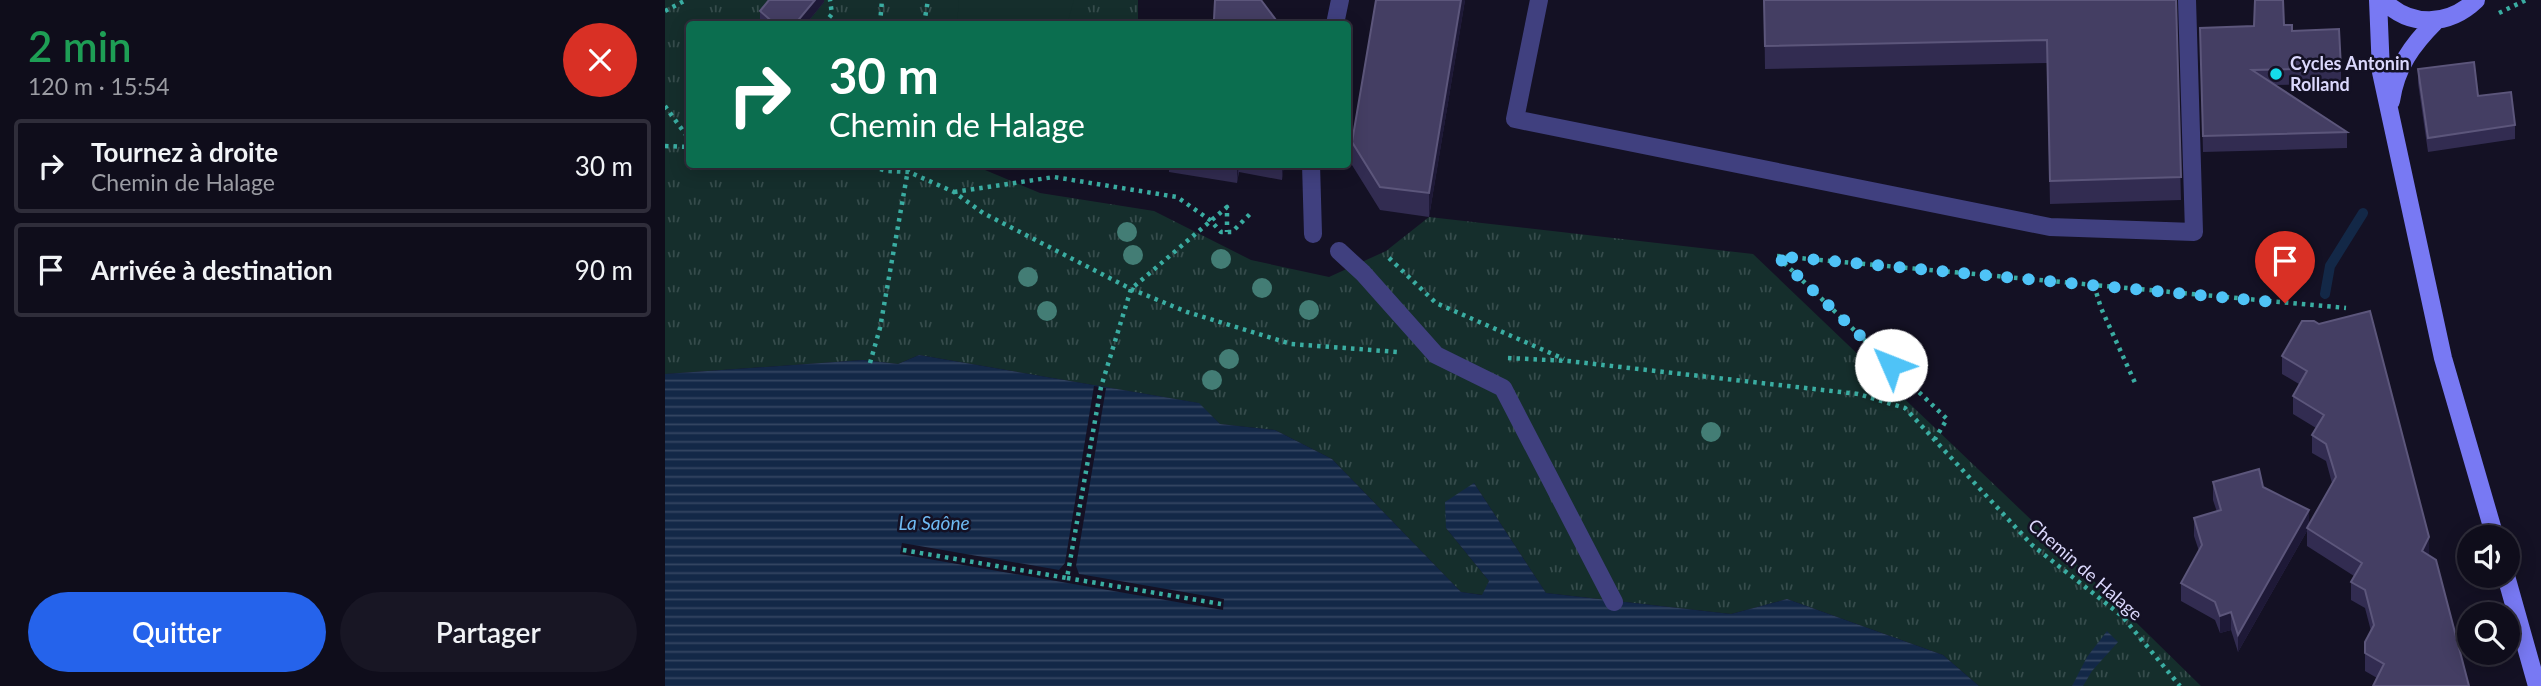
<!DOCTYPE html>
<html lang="fr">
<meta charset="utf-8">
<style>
body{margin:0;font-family:Lato,sans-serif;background:#181624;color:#f1f3f6;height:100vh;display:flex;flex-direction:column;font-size:26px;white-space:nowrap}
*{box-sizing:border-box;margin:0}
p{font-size:23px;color:#9b9ca3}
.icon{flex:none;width:38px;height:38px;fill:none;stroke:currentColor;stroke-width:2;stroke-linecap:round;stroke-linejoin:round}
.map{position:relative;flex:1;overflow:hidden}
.drawer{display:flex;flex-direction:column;background:#0f0d1b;width:665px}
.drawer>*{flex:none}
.banner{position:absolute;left:21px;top:21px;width:665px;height:147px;border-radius:7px;box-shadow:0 4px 18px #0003,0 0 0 2px #2f2d3a;background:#0b6e4f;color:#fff;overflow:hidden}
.controls{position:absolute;left:1792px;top:525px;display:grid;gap:14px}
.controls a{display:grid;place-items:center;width:63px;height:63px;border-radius:50%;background:#0f0d1b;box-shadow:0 4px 18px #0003,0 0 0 2px #2f2d3a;font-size:35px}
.pin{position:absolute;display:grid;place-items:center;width:60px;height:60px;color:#fff;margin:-72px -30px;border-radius:50% 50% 50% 0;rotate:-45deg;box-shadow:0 0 7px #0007}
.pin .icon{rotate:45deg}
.me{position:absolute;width:77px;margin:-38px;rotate:314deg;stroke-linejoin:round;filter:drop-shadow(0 0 5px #0008)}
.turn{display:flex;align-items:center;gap:24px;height:147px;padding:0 28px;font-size:32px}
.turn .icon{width:91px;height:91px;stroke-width:2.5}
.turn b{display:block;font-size:49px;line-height:60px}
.round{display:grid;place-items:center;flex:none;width:74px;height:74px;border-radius:37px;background:#181624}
.head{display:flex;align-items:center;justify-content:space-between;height:119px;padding:0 28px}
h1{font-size:42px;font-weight:600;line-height:52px;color:#1e9e55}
.cta{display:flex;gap:14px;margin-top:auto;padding:14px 28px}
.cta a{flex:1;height:80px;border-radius:42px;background:#2563eb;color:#fff;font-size:28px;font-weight:600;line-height:80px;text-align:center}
.cta a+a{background:#181624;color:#f1f3f6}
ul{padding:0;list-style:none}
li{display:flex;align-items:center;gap:21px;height:94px;margin:0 14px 10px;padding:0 14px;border:4px solid #2f2d3a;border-radius:7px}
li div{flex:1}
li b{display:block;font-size:26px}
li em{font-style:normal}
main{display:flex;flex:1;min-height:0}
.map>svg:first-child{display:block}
</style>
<main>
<section class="drawer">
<div class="head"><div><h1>2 min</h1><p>120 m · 15:54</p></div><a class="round" style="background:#d93025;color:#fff"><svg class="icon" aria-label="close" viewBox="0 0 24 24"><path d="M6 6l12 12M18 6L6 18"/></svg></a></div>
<ul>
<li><svg class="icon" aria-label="right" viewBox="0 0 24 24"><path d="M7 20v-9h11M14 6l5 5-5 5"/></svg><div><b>Tournez à droite</b><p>Chemin de Halage</p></div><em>30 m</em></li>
<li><svg class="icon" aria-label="arrive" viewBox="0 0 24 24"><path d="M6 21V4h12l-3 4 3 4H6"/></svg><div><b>Arrivée à destination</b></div><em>90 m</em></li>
</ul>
<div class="cta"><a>Quitter</a><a>Partager</a></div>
</section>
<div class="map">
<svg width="1876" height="686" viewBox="0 0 1876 686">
<defs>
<pattern id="grass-tufts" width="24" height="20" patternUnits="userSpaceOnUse" patternTransform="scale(1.75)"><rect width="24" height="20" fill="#152e2c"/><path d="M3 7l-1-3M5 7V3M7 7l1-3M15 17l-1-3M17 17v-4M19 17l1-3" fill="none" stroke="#364c4c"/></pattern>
<pattern id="water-rules" width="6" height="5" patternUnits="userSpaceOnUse" patternTransform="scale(1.75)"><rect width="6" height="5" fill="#132847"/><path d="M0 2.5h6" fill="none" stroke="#354662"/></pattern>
</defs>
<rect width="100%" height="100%" fill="#141124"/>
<!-- grass -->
<path fill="url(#grass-tufts)" d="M 0,0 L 473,0 L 473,24 L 24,24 L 24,164 L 308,165 L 375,193 L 489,211 L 586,260 L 664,277 L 721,251 L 764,217 L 1088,254 L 1381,534 L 1536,686 L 1314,686 L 1278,655 L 1122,599 L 1066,614 L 881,593 L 809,483 L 781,528 L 824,581 L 818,595 L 796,592 L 667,459 L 610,430 L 555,424 L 533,403 L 254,355 L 233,364 L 198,360 L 0,374 Z"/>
<!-- garden -->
<path fill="#152e2c" d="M 294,0 L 409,0 L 402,24 L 292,24 Z"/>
<!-- water -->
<path fill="url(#water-rules)" d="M 254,355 L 534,403 L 555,424 L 610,430 L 667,459 L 796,592 L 817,595 L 824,581 L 781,528 L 780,502 L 809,483 L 881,593 L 1066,614 L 1122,599 L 1278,655 L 1314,686 L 0,686 L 0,374 L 198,360 L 233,364 Z
M 1442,631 L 1453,642 L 1427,671 L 1418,686 L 1407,686 L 1422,657 Z"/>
<!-- pier -->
<path fill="#141124" d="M 429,386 L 441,388 L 411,566 L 414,574 L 559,599 L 558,610 L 235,554 L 237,543 L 394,570 L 400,563 Z"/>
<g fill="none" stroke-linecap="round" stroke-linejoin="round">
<!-- stream -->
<path stroke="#132847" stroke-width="10" d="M 1660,294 L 1665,266 L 1698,213"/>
<!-- path -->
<path stroke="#3aada2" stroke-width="4.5" stroke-dasharray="3.5 5" stroke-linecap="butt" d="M 0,11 L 21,0
M 1834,13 L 1861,0
M 159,24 L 167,14 L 165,0
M 215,24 L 217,0
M 259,24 L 263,0
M 0,106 L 24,139
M 0,146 L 24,147
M 199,164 L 221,171 L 244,172 L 289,192 L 318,213 L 466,289 L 522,312 L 626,344 L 733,352
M 289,192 L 389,177 L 512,197 L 545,220 L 556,232 L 567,232 L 587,212
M 1112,256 L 1681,308
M 1113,257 L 1282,419 L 1270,439
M 724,258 L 771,303 L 899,359
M 1429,285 L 1436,308 L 1471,385
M 843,358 L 903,361 L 1193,394 L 1240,408 L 1367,545 L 1457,616 L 1515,686
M 205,363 L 215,328 L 244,164
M 238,550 L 402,578 L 436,387 L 466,289 L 562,207 L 562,232
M 402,578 L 556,604"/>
<!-- lane -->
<path stroke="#40407f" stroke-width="18" d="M 874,0 L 850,119 L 1385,227 L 1529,232 L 1522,0
M 674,251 L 698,273 L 771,355 L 838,388 L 949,602"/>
<!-- street -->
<path stroke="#40407f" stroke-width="18" d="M 670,24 L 675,0
M 646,164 L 648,234"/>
<!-- secondary -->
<path stroke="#7879f3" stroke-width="18" d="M 1713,0 L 1716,72 L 1778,358 L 1830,537
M 1718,0 C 1745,28 1784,26 1811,0
M 1726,101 C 1731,67 1747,45 1771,21
M 1841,576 L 1872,686"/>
</g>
<!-- trees -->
<g fill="#437d75">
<circle cx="462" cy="232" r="10"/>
<circle cx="468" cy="255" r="10"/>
<circle cx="556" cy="259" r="10"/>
<circle cx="363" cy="277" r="10"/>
<circle cx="597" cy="288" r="10"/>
<circle cx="644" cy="310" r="10"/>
<circle cx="382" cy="311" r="10"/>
<circle cx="564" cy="359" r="10"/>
<circle cx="547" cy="380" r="10"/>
<circle cx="1046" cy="432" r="10"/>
</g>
<!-- wall -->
<path fill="#322c51" d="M 159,0 L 159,2 L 141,24 L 95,24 L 95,11 Z
M 800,0 L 764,217 L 715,210 L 687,165 L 687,142 Z
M 1099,0 L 1511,0 L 1516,200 L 1385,204 L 1382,63 L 1100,69 Z
M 1627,31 L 1676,68 L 1676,84 L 1610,85 L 1682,132 L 1682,148 L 1538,152 L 1535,44 Z
M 1753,69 L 1813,96 L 1850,125 L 1850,139 L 1763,152 L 1753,83 Z
M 504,164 L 619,164 L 617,180 L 574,172 L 572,183 L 504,172 Z
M 1637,321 L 1764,556 L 1804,686 L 1712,678 L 1700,671 L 1700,642 L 1706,631 L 1700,608 L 1686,600 L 1686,582 L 1689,576 L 1642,546 L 1642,531 L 1573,652 L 1566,630 L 1555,633 L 1550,620 L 1516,601 L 1516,583 L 1534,551 L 1529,536 L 1529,518 L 1552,512 L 1548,500 L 1548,482 L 1598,487 L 1644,525 L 1667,483 L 1661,461 L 1647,453 L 1647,435 L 1651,428 L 1628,414 L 1628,396 L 1634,384 L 1617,374 L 1617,356 Z"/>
<!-- shaded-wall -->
<path fill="#1e1937" d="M 150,0 L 159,0 L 159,2 L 141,24 L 130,24 Z
M 796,0 L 800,0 L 764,217 L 764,193 Z
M 572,164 L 574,164 L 572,183 Z
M 617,164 L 619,164 L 617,180 Z
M 1644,510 L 1644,528 L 1642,528 L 1642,531 L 1573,652 L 1573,635 Z
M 1764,537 L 1764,555 L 1757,569 L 1757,551 Z
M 1566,612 L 1566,630 L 1555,633 L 1555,616 Z"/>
<!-- building -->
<path fill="#443e63" stroke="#5c567b" stroke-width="2" d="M 104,0 L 150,0 L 130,24 L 110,24 L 95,11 Z
M 550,0 L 596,0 L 614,24 L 553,24 L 549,19 Z
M 711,0 L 796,0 L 764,193 L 715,187 L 687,142 Z
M 1099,0 L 1511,0 L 1516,177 L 1385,181 L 1382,40 L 1100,46 Z
M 1590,0 L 1618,0 L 1619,25 L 1627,25 L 1627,31 L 1674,29 L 1676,68 L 1587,70 L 1682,132 L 1538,136 L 1535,28 L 1589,26 Z
M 1809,62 L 1813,96 L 1846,92 L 1850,125 L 1763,138 L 1753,69 Z
M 1705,311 L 1764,537 L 1757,551 L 1771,560 L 1804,686 L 1708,686 L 1719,664 L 1700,653 L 1700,642 L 1709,625 L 1700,590 L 1686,582 L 1697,563 L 1642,528 L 1671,477 L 1661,444 L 1647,435 L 1659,415 L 1628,396 L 1642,371 L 1617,356 L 1637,321 L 1649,321 L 1654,324 Z
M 1594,469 L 1598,487 L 1644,510 L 1573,635 L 1566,612 L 1555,616 L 1550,602 L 1516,583 L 1537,545 L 1529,518 L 1556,510 L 1548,482 Z"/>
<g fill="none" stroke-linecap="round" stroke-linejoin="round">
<!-- route -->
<path stroke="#4fc3f7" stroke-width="12" stroke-dasharray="0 21.6" d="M 1226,365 L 1112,256 L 1620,303"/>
</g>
<!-- markers -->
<circle fill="#15ddea" stroke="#141124" stroke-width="2.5" cx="1611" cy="74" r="7"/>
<g text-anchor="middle" stroke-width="5" stroke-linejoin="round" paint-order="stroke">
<!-- poi labels -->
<g font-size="18" font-weight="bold" fill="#dbd8fc" stroke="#141124" text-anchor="start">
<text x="1625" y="70">Cycles Antonin<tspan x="1625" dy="21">Rolland</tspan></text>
</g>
<!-- street labels -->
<g font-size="18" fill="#dbd8fc" stroke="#141124">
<text transform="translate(1420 570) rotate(41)" y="6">Chemin de Halage</text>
</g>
<!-- water labels -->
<g font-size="19" font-style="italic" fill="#6fbaf2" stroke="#141124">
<text x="269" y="530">La Saône</text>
</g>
</g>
</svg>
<div class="controls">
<a><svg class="icon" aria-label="sound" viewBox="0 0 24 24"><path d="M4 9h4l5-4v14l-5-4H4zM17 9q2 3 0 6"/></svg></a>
<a><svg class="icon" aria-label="search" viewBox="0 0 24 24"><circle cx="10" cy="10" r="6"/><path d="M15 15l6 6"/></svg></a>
</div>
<div class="pin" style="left:1620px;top:303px;background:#d93025"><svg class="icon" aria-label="arrive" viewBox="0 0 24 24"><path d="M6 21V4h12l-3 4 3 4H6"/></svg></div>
<svg class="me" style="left:1226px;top:365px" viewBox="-20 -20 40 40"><circle r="19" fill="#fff"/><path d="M0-13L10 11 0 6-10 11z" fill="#4fc3f7"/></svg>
<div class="banner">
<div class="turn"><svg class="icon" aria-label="right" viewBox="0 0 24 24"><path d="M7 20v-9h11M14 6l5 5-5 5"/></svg><div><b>30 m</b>Chemin de Halage</div></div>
</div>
</div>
</main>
